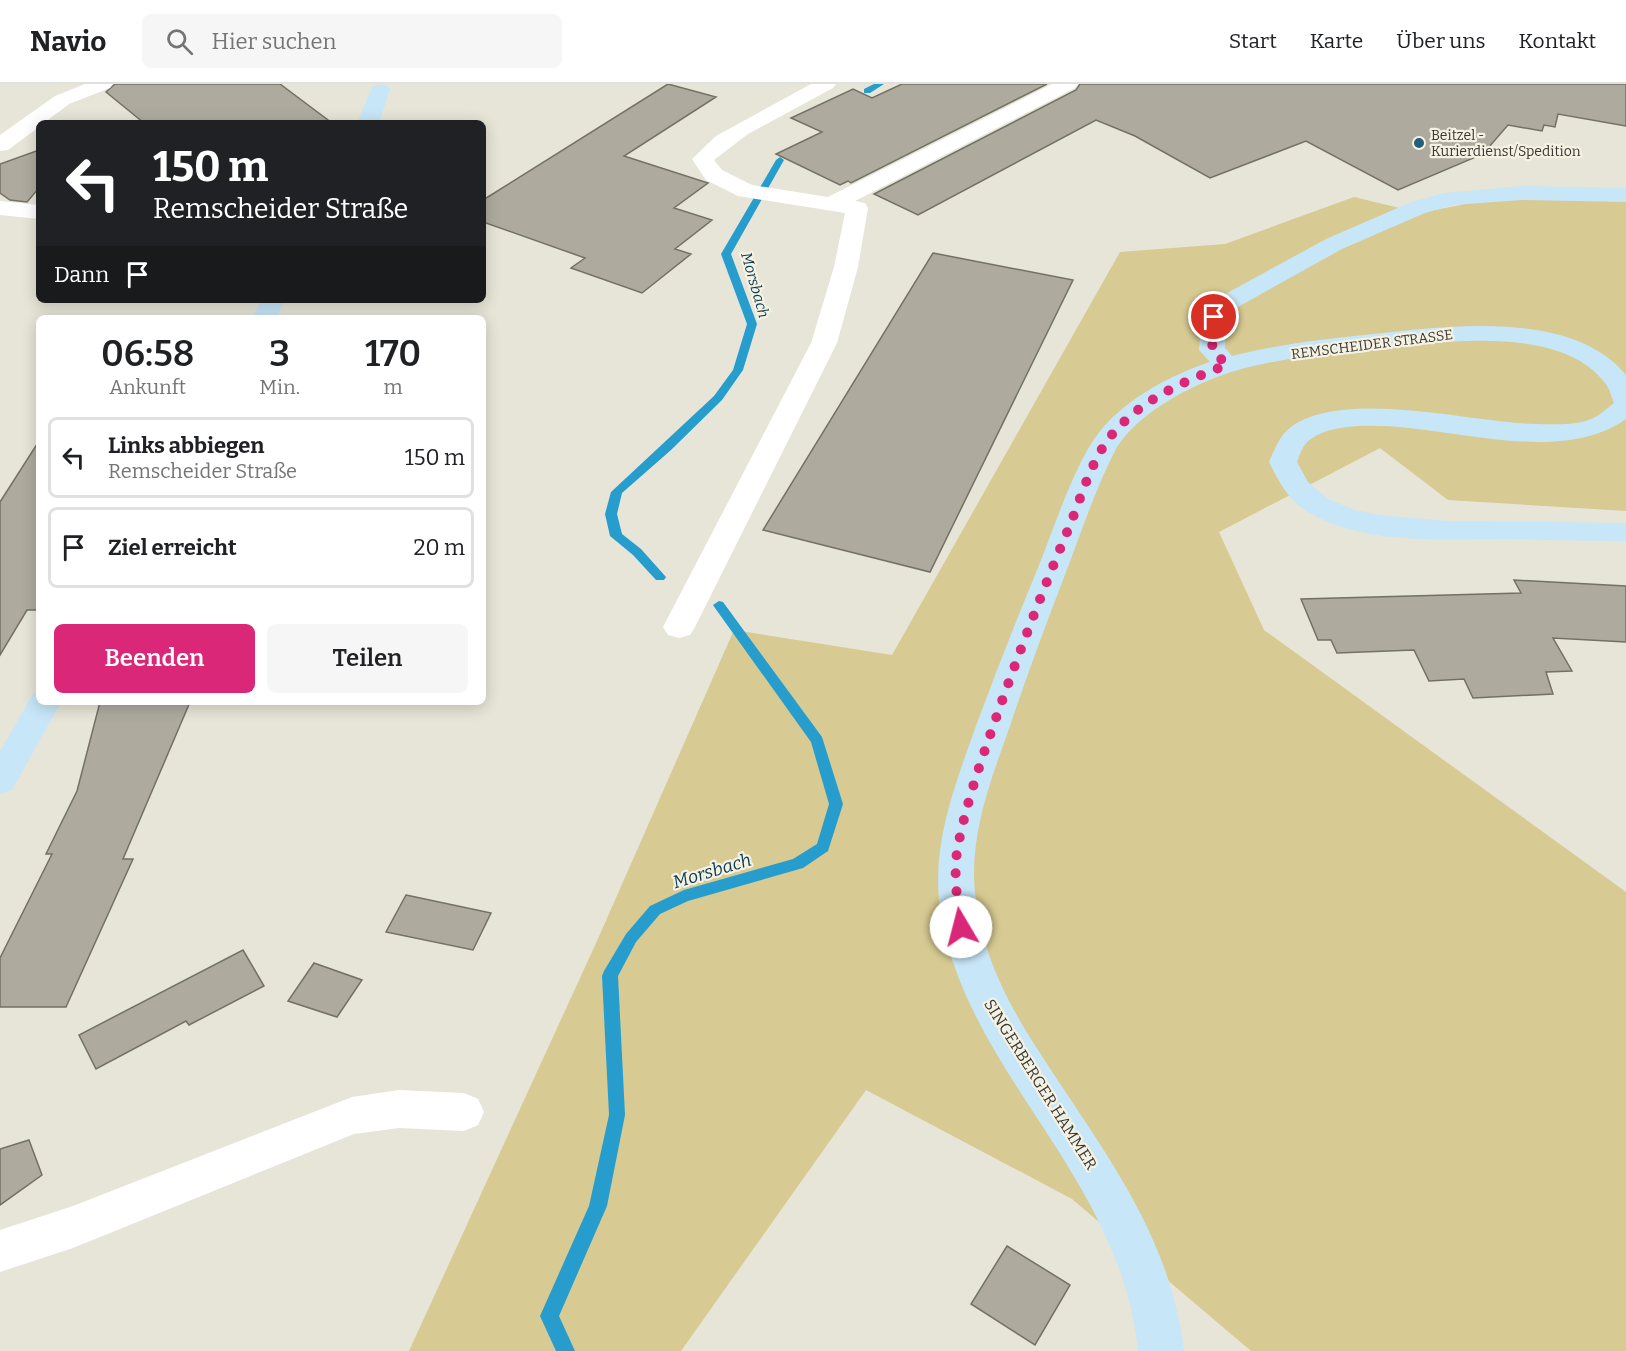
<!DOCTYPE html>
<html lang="de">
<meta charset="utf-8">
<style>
body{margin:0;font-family:Bitter,serif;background:#f6f6f6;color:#202124;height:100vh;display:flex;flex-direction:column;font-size:22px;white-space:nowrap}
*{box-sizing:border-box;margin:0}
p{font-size:20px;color:#757577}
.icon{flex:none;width:33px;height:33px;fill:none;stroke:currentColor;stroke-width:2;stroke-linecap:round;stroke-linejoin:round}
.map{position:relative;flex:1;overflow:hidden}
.side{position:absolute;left:36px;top:231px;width:450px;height:390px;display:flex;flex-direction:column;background:#fff;border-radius:9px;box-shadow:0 3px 15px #0003}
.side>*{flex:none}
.guide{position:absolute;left:36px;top:36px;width:450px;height:183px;border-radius:9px;box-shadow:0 3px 15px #0003;background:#202124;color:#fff;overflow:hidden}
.pin{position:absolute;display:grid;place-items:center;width:51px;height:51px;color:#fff;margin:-26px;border:3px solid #fff;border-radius:50%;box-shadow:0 2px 6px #0007}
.me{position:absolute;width:66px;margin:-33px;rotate:352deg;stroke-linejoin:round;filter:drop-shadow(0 0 4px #0008)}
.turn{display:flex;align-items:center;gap:21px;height:126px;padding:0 18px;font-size:27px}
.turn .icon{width:78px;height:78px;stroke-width:2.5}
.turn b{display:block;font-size:42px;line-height:51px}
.then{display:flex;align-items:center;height:57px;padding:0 18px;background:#0003;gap:12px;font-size:22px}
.eta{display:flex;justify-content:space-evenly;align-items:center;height:102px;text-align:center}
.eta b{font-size:36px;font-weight:600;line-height:42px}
.button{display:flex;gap:12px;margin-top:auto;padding:12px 18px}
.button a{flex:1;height:69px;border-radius:9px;background:#db2777;color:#fff;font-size:24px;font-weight:600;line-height:69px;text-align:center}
.button a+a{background:#f6f6f6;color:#202124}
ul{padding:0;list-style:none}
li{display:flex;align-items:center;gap:18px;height:81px;margin:0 12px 9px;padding:0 6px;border:3px solid #e0e0e0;border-radius:9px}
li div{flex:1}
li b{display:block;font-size:22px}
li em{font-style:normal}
header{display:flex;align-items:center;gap:36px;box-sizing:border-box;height:84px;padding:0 30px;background:#fff;border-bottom:2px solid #e0e0e0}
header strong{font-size:28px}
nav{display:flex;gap:33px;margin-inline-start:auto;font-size:21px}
.search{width:420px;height:54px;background:#f6f6f6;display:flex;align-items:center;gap:15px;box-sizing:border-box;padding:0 21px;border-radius:9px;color:#757577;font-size:22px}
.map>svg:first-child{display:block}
</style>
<header>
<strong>Navio</strong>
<div class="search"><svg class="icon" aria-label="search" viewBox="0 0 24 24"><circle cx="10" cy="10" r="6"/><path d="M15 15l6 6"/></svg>Hier suchen</div>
<nav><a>Start</a><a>Karte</a><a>Über uns</a><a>Kontakt</a></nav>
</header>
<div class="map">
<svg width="1626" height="1267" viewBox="0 0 1626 1267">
<rect width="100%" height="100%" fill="#e7e5d7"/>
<!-- green -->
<path fill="#d7ca92" d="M 1354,113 L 1420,129 L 1501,113 L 1626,114 L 1626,427 L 1448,416 L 1380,364 L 1219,448 L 1264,546 L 1626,808 L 1626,1267 L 1251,1267 L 1072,1115 L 866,1006 L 681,1267 L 409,1267 L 597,857 L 734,546 L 892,571 L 1120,168 L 1225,160 Z"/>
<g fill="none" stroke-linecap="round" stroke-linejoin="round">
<!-- stream -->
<path fill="#279dcd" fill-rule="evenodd" d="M 874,0 L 884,0 L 870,9 L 864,9 L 864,5 Z
M 780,73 L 784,76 L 731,170 L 757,240 L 743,286 L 722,316 L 671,366 L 622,409 L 617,430 L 622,450 L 641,465 L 666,493 L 664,496 L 656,496 L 633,471 L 610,452 L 605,430 L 611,408 L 714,312 L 733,286 L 747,240 L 721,170 L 776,76 Z
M 719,517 L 723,518 L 822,653 L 843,720 L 828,767 L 803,784 L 688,817 L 660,830 L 636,858 L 618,892 L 625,1031 L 607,1122 L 559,1232 L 575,1267 L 556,1267 L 540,1232 L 589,1122 L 609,1031 L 602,892 L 604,887 L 626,850 L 650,822 L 684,806 L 793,775 L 817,760 L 829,720 L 811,658 L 715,524 L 713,521 Z"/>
</g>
<!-- building -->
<path fill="#aeab9e" stroke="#737165" stroke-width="1.5" d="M 115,0 L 280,0 L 332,39 L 144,39 L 106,8 Z
M 668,0 L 716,13 L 624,72 L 708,99 L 674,124 L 712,136 L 675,165 L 691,170 L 642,209 L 571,184 L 585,174 L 483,138 L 483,116 Z
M 902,0 L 1047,0 L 851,99 L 848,97 L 840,101 L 776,70 L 822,48 L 791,34 L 853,5 L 872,14 Z
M 1080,0 L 1626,0 L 1626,42 L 1558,30 L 1555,43 L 1544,41 L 1542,47 L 1508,41 L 1483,70 L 1398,106 L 1306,57 L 1210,94 L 1135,52 L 1096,36 L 918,131 L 874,110 L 1076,6 Z
M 39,66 L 39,104 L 27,118 L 10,116 L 0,109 L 0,80 Z
M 933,169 L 1073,196 L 930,488 L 763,446 Z
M 39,357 L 39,526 L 27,526 L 0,571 L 0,418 Z
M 1514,496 L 1626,502 L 1626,558 L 1553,554 L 1572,587 L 1546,588 L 1553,610 L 1473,614 L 1464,595 L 1429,597 L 1414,566 L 1337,569 L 1331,556 L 1318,556 L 1301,515 L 1521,509 Z
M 100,618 L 190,618 L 123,775 L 133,775 L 66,923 L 0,923 L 0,874 L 52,770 L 46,770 L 77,707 Z
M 406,811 L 491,829 L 473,866 L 386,848 Z
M 243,866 L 264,902 L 189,941 L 186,937 L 96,985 L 79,951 Z
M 314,879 L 362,896 L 337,933 L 288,917 Z
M 29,1056 L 42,1091 L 0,1121 L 0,1065 Z
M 1007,1162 L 1070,1201 L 1035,1261 L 971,1220 Z"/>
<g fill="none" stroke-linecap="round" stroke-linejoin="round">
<!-- minor -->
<path fill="#fff" fill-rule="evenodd" d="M 85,0 L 113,0 L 110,4 L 69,20 L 44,39 L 39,39 L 39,43 L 8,66 L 0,67 L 0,51 L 55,12 Z
M 811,0 L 836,0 L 833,4 L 748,50 L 714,76 L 722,86 L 752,101 L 828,113 L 1052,0 L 1078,0 L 1075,4 L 855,117 L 865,119 L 868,124 L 858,183 L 837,259 L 695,543 L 690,551 L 679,554 L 668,551 L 663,543 L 811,259 L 834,183 L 845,129 L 738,112 L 706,96 L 692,75 L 716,52 Z
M 0,117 L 39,121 L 39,135 L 0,131 Z
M 399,1006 L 464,1009 L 478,1015 L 484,1028 L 478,1041 L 464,1047 L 399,1044 L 354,1050 L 73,1164 L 0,1188 L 0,1146 L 73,1122 L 352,1013 Z"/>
<!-- major -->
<path fill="#c7e6f7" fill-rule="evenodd" d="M 373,1 L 387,1 L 390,5 L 379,39 L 357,39 Z
M 1522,102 L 1626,104 L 1626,118 L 1522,116 L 1453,121 L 1425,129 L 1342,165 L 1236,224 L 1226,240 L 1225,264 L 1232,272 C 1279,260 1326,255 1373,250 C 1447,242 1572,225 1626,291 L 1626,335 C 1556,385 1440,337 1359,342 C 1343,343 1325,345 1311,355 C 1303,360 1300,370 1297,378 L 1308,398 L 1328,415 L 1355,426 L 1380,431 L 1448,437 L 1626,439 L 1626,457 C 1588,457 1549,456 1511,455 C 1448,455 1364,462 1308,428 C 1288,416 1279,398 1269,378 C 1274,366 1280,351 1291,343 C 1345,304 1472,339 1536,340 C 1554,340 1574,342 1591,335 C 1599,332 1607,324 1614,319 C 1611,312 1610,305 1605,299 C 1559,238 1434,259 1369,266 C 1318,271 1265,275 1217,293 C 1181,307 1139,330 1117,363 C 1095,405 1080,452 1063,496 C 1045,543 1027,591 1011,639 C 991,696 967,755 976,816 C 983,872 1009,922 1040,969 C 1102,1066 1170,1148 1184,1267 L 1138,1267 C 1129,1180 1088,1112 1041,1040 C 997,973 947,898 939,815 C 933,754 957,696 977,639 C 996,588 1016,537 1037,486 C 1054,445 1074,380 1100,347 C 1127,314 1171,291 1210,278 L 1199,266 L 1201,240 L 1218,214 L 1326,155 L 1409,119 L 1444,109 Z
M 261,216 L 285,216 L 276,234 L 252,234 Z
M 39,608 L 39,618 L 61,618 L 12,706 L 0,710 L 0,667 L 33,610 Z"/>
</g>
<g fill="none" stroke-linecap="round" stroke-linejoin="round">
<!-- route -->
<path stroke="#db2777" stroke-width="10" stroke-dasharray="0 18" d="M 961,843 C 957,816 953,788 958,762 C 968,711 986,663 1003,614 C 1024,556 1046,498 1070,441 C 1082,411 1093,371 1115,347 C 1146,313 1185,297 1227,281 L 1212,266 L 1214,233"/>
</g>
<!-- markers -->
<circle fill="#255e77" stroke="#f5f2e4" stroke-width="2" cx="1419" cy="59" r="6"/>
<g text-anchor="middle" stroke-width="4.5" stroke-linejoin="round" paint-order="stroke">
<!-- far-poi labels -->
<g font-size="14" fill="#393833" stroke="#f5f2e4" text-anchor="start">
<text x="1431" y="56">Beitzel -<tspan x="1431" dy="16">Kurierdienst/Spedition</tspan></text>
</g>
<!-- far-street labels -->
<g font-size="14" fill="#393833" stroke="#f5f2e4">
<text transform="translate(1372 260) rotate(-7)" y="5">REMSCHEIDER STRASSE</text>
</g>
<!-- far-water labels -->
<g font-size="15" font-style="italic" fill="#0a3b4f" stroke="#f5f2e4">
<text transform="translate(755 201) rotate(74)" y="5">Morsbach</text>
</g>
<!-- street labels -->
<g font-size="16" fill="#393833" stroke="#f5f2e4">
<text transform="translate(1041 1000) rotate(58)" y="6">SINGERBERGER HAMMER</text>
</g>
<!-- water labels -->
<g font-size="18" font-style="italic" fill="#0a3b4f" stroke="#f5f2e4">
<text transform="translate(712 787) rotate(-17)" y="6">Morsbach</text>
</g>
</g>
</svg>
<div class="pin" style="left:1214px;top:233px;background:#d93025"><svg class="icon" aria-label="arrive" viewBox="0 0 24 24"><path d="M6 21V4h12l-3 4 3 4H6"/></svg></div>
<svg class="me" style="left:961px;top:843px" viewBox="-20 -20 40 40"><circle r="19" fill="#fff"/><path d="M0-13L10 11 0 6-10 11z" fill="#db2777"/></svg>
<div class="guide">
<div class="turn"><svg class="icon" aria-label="left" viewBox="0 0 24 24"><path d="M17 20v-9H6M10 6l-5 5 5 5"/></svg><div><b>150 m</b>Remscheider Straße</div></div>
<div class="then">Dann<svg class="icon" aria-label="arrive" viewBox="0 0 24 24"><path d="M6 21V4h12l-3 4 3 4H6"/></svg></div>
</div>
<section class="side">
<div class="eta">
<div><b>06:58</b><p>Ankunft</p></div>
<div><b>3</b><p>Min.</p></div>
<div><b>170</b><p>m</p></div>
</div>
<ul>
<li><svg class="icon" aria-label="left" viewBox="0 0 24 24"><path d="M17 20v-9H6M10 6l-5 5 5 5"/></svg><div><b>Links abbiegen</b><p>Remscheider Straße</p></div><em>150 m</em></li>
<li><svg class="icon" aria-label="arrive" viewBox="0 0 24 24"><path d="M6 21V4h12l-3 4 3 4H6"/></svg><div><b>Ziel erreicht</b></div><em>20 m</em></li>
</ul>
<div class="button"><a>Beenden</a><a>Teilen</a></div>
</section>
</div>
